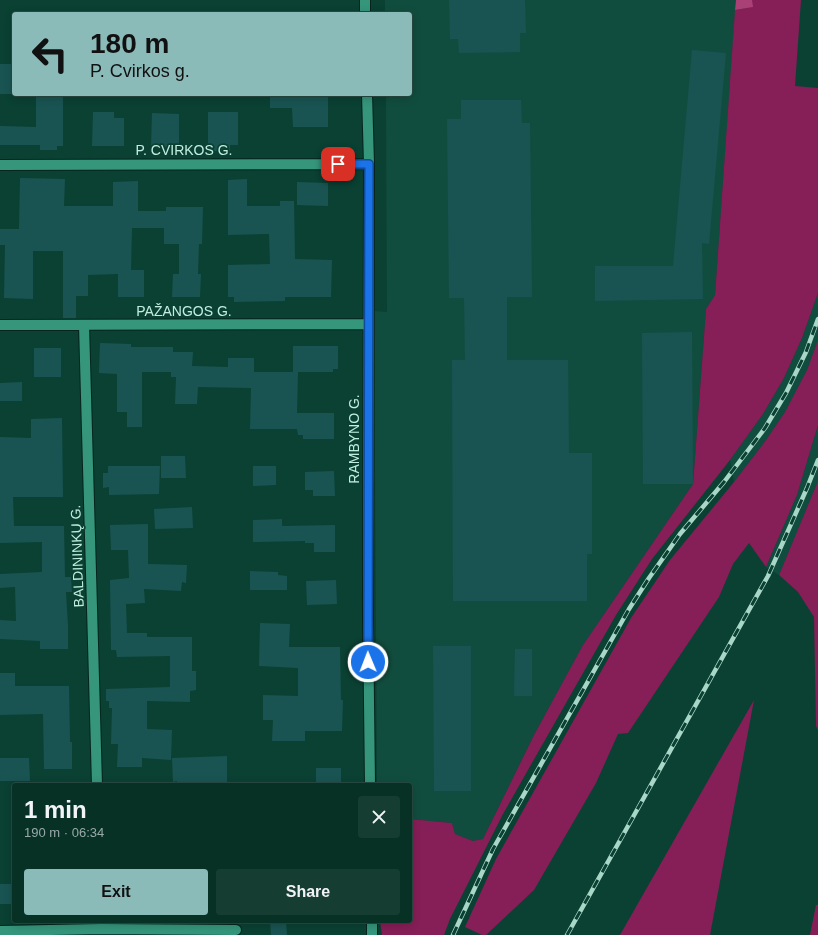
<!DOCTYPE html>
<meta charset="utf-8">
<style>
body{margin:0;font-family:Arial,sans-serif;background:#163d32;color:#f1f3f6;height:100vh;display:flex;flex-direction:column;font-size:15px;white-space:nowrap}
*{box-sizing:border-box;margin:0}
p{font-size:13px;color:#98a9a7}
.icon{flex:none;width:22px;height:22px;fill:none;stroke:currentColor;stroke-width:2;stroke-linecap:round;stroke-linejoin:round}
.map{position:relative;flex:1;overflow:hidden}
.panel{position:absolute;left:12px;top:783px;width:400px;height:140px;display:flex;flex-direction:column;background:#083126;border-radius:4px;box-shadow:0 2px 10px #0003,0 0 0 1px #294c43}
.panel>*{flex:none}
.top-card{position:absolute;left:12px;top:12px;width:400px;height:84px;border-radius:4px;box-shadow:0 2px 10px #0003,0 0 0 1px #294c43;background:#8bbbb9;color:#111;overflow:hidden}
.pin{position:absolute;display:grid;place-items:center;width:34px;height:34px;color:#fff;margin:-17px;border-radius:8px;box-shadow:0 2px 6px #0006}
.me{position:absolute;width:44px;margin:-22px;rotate:359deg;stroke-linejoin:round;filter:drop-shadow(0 0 3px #0008)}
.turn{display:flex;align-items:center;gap:14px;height:84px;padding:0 12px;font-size:18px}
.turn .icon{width:52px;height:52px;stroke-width:2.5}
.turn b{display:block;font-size:28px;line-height:34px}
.round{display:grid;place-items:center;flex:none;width:42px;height:42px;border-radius:4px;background:#163d32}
.head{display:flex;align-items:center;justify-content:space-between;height:68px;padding:0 12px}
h1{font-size:24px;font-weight:700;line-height:30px}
.primary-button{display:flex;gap:8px;margin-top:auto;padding:8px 12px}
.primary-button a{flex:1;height:46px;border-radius:4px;background:#8bbbb9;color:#111;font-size:16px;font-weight:700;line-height:46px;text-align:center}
.primary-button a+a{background:#163d32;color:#f1f3f6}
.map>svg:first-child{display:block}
</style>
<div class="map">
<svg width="818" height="935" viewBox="0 0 818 935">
<rect width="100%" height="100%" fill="#0a4133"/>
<!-- built -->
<path fill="#114d3e" d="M 385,0 L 736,0 L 715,295 L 706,309 L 693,484 L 583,645 L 534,735 L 483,839 L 473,841 L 455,834 L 452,823 L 410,819 L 410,785 L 377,785 L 374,311 L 387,312 L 386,94 L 410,94 L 410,14 L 385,14 Z
M 818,293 L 818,340 L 807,370 L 785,412 L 766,440 L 734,482 L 730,460 L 763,414 L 784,378 L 802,338 Z
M 818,425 L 818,481 L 779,575 L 766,567 L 797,495 Z"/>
<!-- green -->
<path fill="#861e57" d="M 752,0 L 801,0 L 795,86 L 818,88 L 818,293 L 802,338 L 784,378 L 763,414 L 730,460 L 652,559 L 616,615 L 503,814 L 450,919 L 444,935 L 382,935 L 380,921 L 410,921 L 410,819 L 452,823 L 455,834 L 473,841 L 483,839 L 534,735 L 583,645 L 693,484 L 706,309 L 715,295 L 735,10 L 752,7 Z
M 818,340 L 818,425 L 797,495 L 766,567 L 749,543 L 733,564 L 719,597 L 628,733 L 618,734 L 596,783 L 534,890 L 486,935 L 482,935 L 465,927 L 496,859 L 631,618 L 670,560 L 734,482 L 766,440 L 785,412 L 807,370 Z
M 818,481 L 818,730 L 816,726 L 814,617 L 798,592 L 779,575 Z
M 754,700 L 710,935 L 620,935 Z
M 816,905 L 818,905 L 818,935 L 810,935 Z"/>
<!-- forest -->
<path fill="#aa4176" d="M 736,0 L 752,0 L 753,7 L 735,10 Z"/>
<!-- building -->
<path fill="#195452" d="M 449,0 L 525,0 L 526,33 L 520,33 L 520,52 L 459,53 L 458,39 L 450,39 Z
M 692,50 L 726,53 L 709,244 L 702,243 L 703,299 L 595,301 L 595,266 L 673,266 Z
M 0,64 L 14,64 L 14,94 L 0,94 Z
M 36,94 L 63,94 L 63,146 L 57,146 L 57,150 L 40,150 L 40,145 L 0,145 L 0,126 L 36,127 Z
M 270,94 L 328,94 L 328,127 L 293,127 L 292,108 L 270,108 Z
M 461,100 L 521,100 L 522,123 L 530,123 L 532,297 L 507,297 L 507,360 L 568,360 L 569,453 L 592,453 L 592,554 L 587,554 L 587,601 L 453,601 L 452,360 L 465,360 L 464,298 L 449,298 L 447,119 L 461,119 Z
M 93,112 L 114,112 L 114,118 L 124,118 L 124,146 L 92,146 Z
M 208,112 L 238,112 L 238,145 L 230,145 L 230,151 L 213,151 L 213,145 L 208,145 Z
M 152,113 L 179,114 L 179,147 L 151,147 Z
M 20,178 L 65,179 L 64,206 L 113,206 L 113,182 L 138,181 L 138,211 L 166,211 L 166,207 L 203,207 L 202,244 L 199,244 L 198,274 L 201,274 L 200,297 L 172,297 L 173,274 L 179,274 L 179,244 L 164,244 L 164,228 L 132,228 L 131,270 L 144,270 L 144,297 L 118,297 L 118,274 L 88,275 L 88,296 L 76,296 L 76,318 L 63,318 L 63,251 L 33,251 L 33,299 L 4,298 L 5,245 L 0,245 L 0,229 L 19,229 Z
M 247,179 L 247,206 L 280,206 L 280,201 L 294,201 L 295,259 L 332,260 L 331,297 L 285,297 L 285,301 L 234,302 L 234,297 L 228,297 L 228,265 L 270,264 L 269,234 L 228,235 L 228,180 Z
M 297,182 L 328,183 L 328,206 L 297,205 Z
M 692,332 L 693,484 L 643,484 L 642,333 Z
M 100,343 L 131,344 L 131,347 L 173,347 L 173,352 L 193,352 L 192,366 L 228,367 L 228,358 L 254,358 L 254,372 L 298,372 L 297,413 L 334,413 L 334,439 L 303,439 L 303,435 L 298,435 L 297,429 L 250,429 L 251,388 L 198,387 L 197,404 L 175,404 L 176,377 L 171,377 L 171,372 L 142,372 L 142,427 L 127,427 L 127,412 L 117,412 L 117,374 L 99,373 Z
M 293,346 L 338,346 L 338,369 L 333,369 L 333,372 L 293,372 Z
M 34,348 L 61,348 L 61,377 L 34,377 Z
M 22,382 L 22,401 L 0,401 L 0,383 Z
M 62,418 L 63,497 L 13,497 L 14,526 L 64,526 L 65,577 L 71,577 L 72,592 L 66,592 L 68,626 L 68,649 L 40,649 L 40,641 L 0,639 L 0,620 L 16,621 L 15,587 L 0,588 L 0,574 L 42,572 L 42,542 L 0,543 L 0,437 L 31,438 L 31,419 Z
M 161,456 L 185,456 L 186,478 L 161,478 Z
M 108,466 L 160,466 L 159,494 L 109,495 L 109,487 L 103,488 L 103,473 L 108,473 Z
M 253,466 L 276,466 L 276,485 L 253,486 Z
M 334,471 L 335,496 L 313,496 L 313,490 L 305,490 L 305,472 Z
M 192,507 L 193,528 L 155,529 L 154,509 Z
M 282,519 L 282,526 L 335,525 L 335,552 L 314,552 L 314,543 L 305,543 L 305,541 L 253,542 L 253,520 Z
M 148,524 L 148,564 L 187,565 L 186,583 L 182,582 L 181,591 L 144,589 L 145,603 L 126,604 L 127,633 L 147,633 L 147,637 L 192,637 L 192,671 L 196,671 L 196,690 L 190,691 L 190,702 L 147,701 L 147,729 L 172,730 L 171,760 L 142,758 L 142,767 L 117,767 L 118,744 L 111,744 L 112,708 L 109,708 L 109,701 L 106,701 L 106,689 L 170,687 L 170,656 L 117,657 L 116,650 L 111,650 L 110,580 L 129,578 L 128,550 L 111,550 L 110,525 Z
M 250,571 L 278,572 L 278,575 L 287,576 L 287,590 L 250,590 Z
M 336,580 L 337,604 L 307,605 L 306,581 Z
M 260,623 L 290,624 L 289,647 L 340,647 L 341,700 L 343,700 L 342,731 L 305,731 L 305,741 L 272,741 L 273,720 L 263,720 L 263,695 L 298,696 L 298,668 L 259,666 Z
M 433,646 L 471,646 L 471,791 L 434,791 Z
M 515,649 L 532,649 L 532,696 L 514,696 Z
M 0,673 L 15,673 L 15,686 L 69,686 L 70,742 L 72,742 L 72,769 L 44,769 L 43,714 L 0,715 Z
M 227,756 L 227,785 L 177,785 L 177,781 L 173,782 L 172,758 Z
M 0,758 L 29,758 L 30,781 L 0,781 Z
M 316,768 L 341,768 L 341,785 L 316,785 Z
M 0,884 L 14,884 L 14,904 L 0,904 Z
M 270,921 L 286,921 L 287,935 L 271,935 Z"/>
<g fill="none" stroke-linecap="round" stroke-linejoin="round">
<defs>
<path id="minor" d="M 365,0 L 365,14
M 367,94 L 369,164 L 368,618 L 370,785
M 0,165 L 369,164
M 0,325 L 368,324
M 84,325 L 97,785
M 372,921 L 372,935
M 0,931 L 101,929 L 236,930"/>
</defs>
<!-- minor casing -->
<use href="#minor" stroke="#06241c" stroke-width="12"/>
<!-- minor -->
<use href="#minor" stroke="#35967c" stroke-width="10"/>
<defs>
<path id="rail" d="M 453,935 L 493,849 L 629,609 L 649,578 L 680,534 L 724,482 L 765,428 L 786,393 L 806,352 L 818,319
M 567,935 L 768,576 L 807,488 L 818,460"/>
</defs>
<!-- rail casing -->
<use href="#rail" stroke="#a8d6c7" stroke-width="4.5"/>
<!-- rail -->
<use href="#rail" stroke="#0a4133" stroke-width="3" stroke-dasharray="9" stroke-linecap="butt"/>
</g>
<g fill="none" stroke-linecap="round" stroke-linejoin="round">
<defs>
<path id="route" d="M 338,164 L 369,164 L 368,662"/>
</defs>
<!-- route casing -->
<use href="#route" stroke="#114b97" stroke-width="10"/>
<!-- route -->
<use href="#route" stroke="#1a73e8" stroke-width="7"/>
</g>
<g text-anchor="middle" stroke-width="3.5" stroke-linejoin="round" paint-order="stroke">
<!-- street labels -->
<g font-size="14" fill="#c2eedf" stroke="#0a4133">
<text x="184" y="155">P. CVIRKOS G.</text>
<text x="184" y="316">PAŽANGOS G.</text>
<text transform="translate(354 439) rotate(-90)" y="5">RAMBYNO G.</text>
<text transform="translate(77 556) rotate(-92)" y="5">BALDININKŲ G.</text>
</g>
</g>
</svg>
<div class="pin" style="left:338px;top:164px;background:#d93025"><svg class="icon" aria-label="arrive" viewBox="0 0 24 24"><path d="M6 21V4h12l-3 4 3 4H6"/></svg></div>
<svg class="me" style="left:368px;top:662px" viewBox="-20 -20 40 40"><circle r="17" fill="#1a73e8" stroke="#fff" stroke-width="3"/><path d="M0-11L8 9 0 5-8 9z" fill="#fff"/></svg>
<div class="top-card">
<div class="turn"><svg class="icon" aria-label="left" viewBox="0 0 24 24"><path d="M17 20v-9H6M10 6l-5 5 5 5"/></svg><div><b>180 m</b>P. Cvirkos g.</div></div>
</div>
<section class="panel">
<div class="head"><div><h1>1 min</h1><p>190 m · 06:34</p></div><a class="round"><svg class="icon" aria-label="close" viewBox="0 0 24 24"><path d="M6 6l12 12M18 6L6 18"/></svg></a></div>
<div class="primary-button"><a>Exit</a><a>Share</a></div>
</section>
</div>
